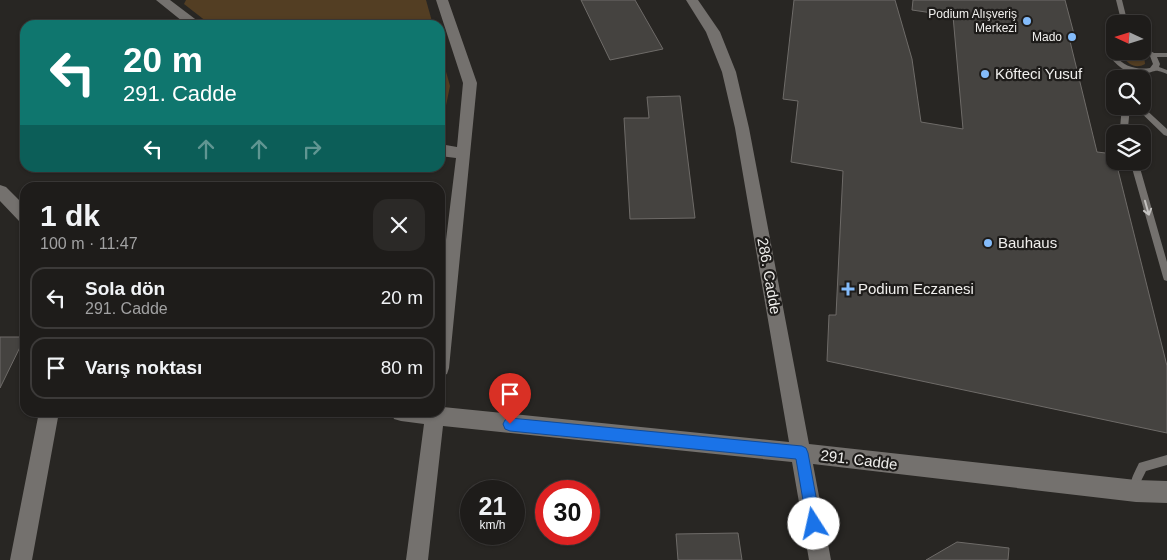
<!DOCTYPE html>
<html lang="tr">
<meta charset="utf-8">
<style>
body{margin:0;font-family:Arial,sans-serif;background:#2b2927;color:#f1f3f6;height:100vh;display:flex;flex-direction:column;font-size:19px;white-space:nowrap}
*{box-sizing:border-box;margin:0}
p{font-size:16px;color:#a1a1a2}
.icon{flex:none;width:28px;height:28px;fill:none;stroke:currentColor;stroke-width:2;stroke-linecap:round;stroke-linejoin:round}
.map{position:relative;flex:1;overflow:hidden}
.panel{position:absolute;left:20px;top:182px;width:425px;height:235px;display:flex;flex-direction:column;background:#1e1c1a;border-radius:15px;box-shadow:0 1px 4px #0004,0 0 0 1px #3c3a39}
.panel>*{flex:none}
.banner{position:absolute;left:20px;top:20px;width:425px;height:152px;border-radius:15px;box-shadow:0 1px 4px #0004,0 0 0 1px #3c3a39;background:#0f766e;color:#fff;overflow:hidden}
.needle{width:32px;rotate:274deg}
.fabs{position:absolute;left:1106px;top:15px;display:grid;gap:10px}
.fabs a{display:grid;place-items:center;width:45px;height:45px;border-radius:10px;background:#1e1c1a;box-shadow:0 1px 4px #0004,0 0 0 1px #3c3a39;font-size:25px}
.speed{position:absolute;left:460px;top:480px;display:flex;gap:10px;font-size:25px;font-weight:700;text-align:center}
.speed>*{display:grid;place-content:center;width:65px;height:65px;border-radius:50%;background:#1e1c1a;box-shadow:0 1px 4px #0004,0 0 0 1px #3c3a39;line-height:1}
.speed small{font-size:12px;font-weight:400}
.speed .limit{border:8px solid #d22;background:#fff;color:#111}
.pin{position:absolute;display:grid;place-items:center;width:42px;height:42px;color:#fff;margin:-51px -21px;border-radius:50% 50% 50% 0;rotate:-45deg;box-shadow:0 0 5px #0007}
.pin .icon{rotate:45deg}
.me{position:absolute;width:55px;margin:-28px;rotate:350deg;stroke-linejoin:round;filter:drop-shadow(0 0 4px #0008)}
.turn{display:flex;align-items:center;gap:18px;height:105px;padding:0 20px;font-size:22px}
.turn .icon{width:65px;height:65px;stroke-width:2.5}
.turn b{display:block;font-size:35px;line-height:42px}
.lanes{display:flex;align-items:center;height:48px;padding:0 20px;background:#0003;justify-content:center;gap:25px;direction:ltr}
.lanes .off{opacity:.35}
.round{display:grid;place-items:center;flex:none;width:52px;height:52px;border-radius:15px;background:#2b2927}
.headline{display:flex;align-items:center;justify-content:space-between;height:85px;padding:0 20px}
h1{font-size:30px;font-weight:700;line-height:38px}
ul{padding:0;list-style:none}
li{display:flex;align-items:center;gap:15px;height:62px;margin:0 10px 8px;padding:0 10px;border:2px solid #3c3a39;border-radius:15px}
li div{flex:1}
li b{display:block;font-size:19px}
li em{font-style:normal}
.map>svg:first-child{display:block}
</style>
<div class="map">
<svg width="1167" height="560" viewBox="0 0 1167 560">
<rect width="100%" height="100%" fill="#282623"/>
<!-- green -->
<path fill="#533e23" d="M 186,0 L 426,0 L 433,25 L 211,25 L 184,4 Z
M 440,50 L 450,86 L 442,125 L 440,127 Z
M 1125,51 C 1135,51 1145,52 1145,64 C 1136,69 1129,65 1123,57 Z"/>
<!-- building -->
<path fill="#454340" stroke="#6e6b68" d="M 581,0 L 635,0 L 663,49 L 610,60 Z
M 794,0 L 895,0 L 912,59 L 921,122 L 963,129 L 953,16 L 912,10 L 913,0 L 1065,0 L 1074,34 L 1068,33 L 1097,152 L 1114,154 L 1167,366 L 1167,433 L 827,361 L 829,315 L 836,315 L 843,171 L 791,162 L 798,101 L 783,99 Z
M 680,96 L 695,218 L 630,219 L 624,118 L 649,118 L 647,97 Z
M 0,337 L 25,337 L 0,388 Z
M 738,533 L 742,560 L 678,560 L 676,534 Z
M 957,542 L 1009,548 L 1008,560 L 926,560 Z"/>
<g fill="none" stroke-linecap="round" stroke-linejoin="round">
<!-- lane -->
<path fill="#74716e" fill-rule="evenodd" d="M 1116,0 L 1122,0 L 1128,24 L 1122,24 Z
M 1113,44 L 1115,44 C 1115,48 1114,52 1116,55 C 1122,67 1138,70 1150,68 L 1153,64 L 1150,56 L 1142,51 L 1142,46 L 1154,53 L 1167,53 L 1167,57 L 1157,57 L 1160,64 L 1159,67 L 1167,70 L 1167,74 C 1164,73 1158,70 1155,71 C 1152,71 1148,74 1144,74 C 1128,75 1115,66 1108,53 Z
M 1122,106 L 1130,106 L 1128,128 L 1130,134 L 1122,134 L 1120,128 Z
M 1134,106 L 1142,106 L 1167,129 L 1167,136 L 1164,135 Z
M 1130,161 L 1138,161 L 1167,262 L 1167,281 L 1164,280 L 1163,277 Z
M 1167,455 L 1167,465 L 1146,471 L 1141,481 L 1141,490 L 1140,494 L 1136,495 L 1132,494 C 1128,482 1134,474 1139,463 Z"/>
<!-- street -->
<path fill="#74716e" fill-rule="evenodd" d="M 156,0 L 170,0 L 203,25 L 187,25 Z
M 436,0 L 448,0 L 477,83 L 449,368 L 447,374 L 440,377 L 440,289 L 456,158 L 440,156 L 440,144 L 457,147 L 463,83 Z
M 686,0 L 698,0 L 720,32 L 736,72 L 749,128 L 809,444 L 1136,480 L 1167,481 L 1167,503 L 1136,502 L 813,464 L 831,560 L 809,560 L 792,462 L 443,426 L 428,560 L 406,560 L 424,424 L 401,421 L 394,419 L 391,412 L 440,412 L 440,405 L 443,407 L 789,442 L 735,128 L 722,72 L 706,32 Z
M 0,185 L 6,187 L 25,206 L 25,223 L 19,221 L 0,201 Z
M 39,412 L 59,412 L 32,560 L 10,560 Z"/>
</g>
<!-- one-way arrows -->
<defs><path id="oneway-shaft" d="M-6 0H5M1.5-3L5.5 0L1.5 3" fill="none" stroke-width="1.6" stroke-linecap="round" stroke-linejoin="round" transform="scale(1.25)"/></defs>
<use stroke="#c5c3c1" href="#oneway-shaft" transform="translate(1147 208) rotate(74)"/>
<!-- route -->
<path fill="#1a73e8" stroke="#114b97" d="M 510,418 L 802,446 L 806,448 L 808,453 L 821,524 L 819,529 L 814,531 L 809,529 L 807,524 L 796,459 L 510,431 L 505,429 L 503,424 L 505,420 Z"/>
<!-- markers -->
<g fill="#84bcfb" stroke="#1e1c1a" stroke-width="2">
<circle cx="1027" cy="21" r="5"/>
<circle cx="1072" cy="37" r="5"/>
<circle cx="985" cy="74" r="5"/>
<circle cx="988" cy="243" r="5"/>
<path d="M845.5 281.5h5v5h5v5h-5v5h-5v-5h-5v-5h5z"/>
</g>
<g text-anchor="middle" stroke-width="4.5" stroke-linejoin="round" paint-order="stroke">
<!-- far-poi labels -->
<g font-size="12" fill="#f0efed" stroke="#1e1c1a" text-anchor="end">
<text x="1017" y="18">Podium Alışveriş<tspan x="1017" dy="14">Merkezi</tspan></text>
<text x="1062" y="41">Mado</text>
</g>
<!-- poi labels -->
<g font-size="15" fill="#f0efed" stroke="#1e1c1a" text-anchor="start">
<text x="995" y="79">Köfteci Yusuf</text>
<text x="998" y="248">Bauhaus</text>
<text x="858" y="294">Podium Eczanesi</text>
</g>
<!-- street labels -->
<g font-size="15" fill="#f0efed" stroke="#1e1c1a">
<text transform="translate(769 276) rotate(80)" y="5">286. Cadde</text>
<text transform="translate(859 460) rotate(7)" y="5">291. Cadde</text>
</g>
</g>
</svg>
<div class="fabs">
<a><svg class="needle" viewBox="-14 -14 28 28"><path d="M0-13l5 13h-10z" fill="#e53935"/><path d="M0 13l5-13h-10z" fill="#a1a1a2"/></svg></a>
<a><svg class="icon" aria-label="search" viewBox="0 0 24 24"><circle cx="10" cy="10" r="6"/><path d="M15 15l6 6"/></svg></a>
<a><svg class="icon" aria-label="layers" viewBox="0 0 24 24"><path d="M12 4l9 5-9 5-9-5zM3 14l9 5 9-5"/></svg></a>
</div>
<div class="speed"><div>21<small>km/h</small></div><div class="limit">30</div></div>
<div class="pin" style="left:510px;top:424px;background:#d93025"><svg class="icon" aria-label="arrive" viewBox="0 0 24 24"><path d="M6 21V4h12l-3 4 3 4H6"/></svg></div>
<svg class="me" style="left:814px;top:524px" viewBox="-20 -20 40 40"><circle r="19" fill="#fff"/><path d="M0-13L10 11 0 6-10 11z" fill="#1a73e8"/></svg>
<div class="banner">
<div class="turn"><svg class="icon" aria-label="left" viewBox="0 0 24 24"><path d="M17 20v-9H6M10 6l-5 5 5 5"/></svg><div><b>20 m</b>291. Cadde</div></div>
<div class="lanes"><svg class="icon" aria-label="left" viewBox="0 0 24 24"><path d="M17 20v-9H6M10 6l-5 5 5 5"/></svg><svg class="icon off" aria-label="ahead" viewBox="0 0 24 24"><path d="M12 20V5M6 11l6-6 6 6"/></svg><svg class="icon off" aria-label="ahead" viewBox="0 0 24 24"><path d="M12 20V5M6 11l6-6 6 6"/></svg><svg class="icon off" aria-label="right" viewBox="0 0 24 24"><path d="M7 20v-9h11M14 6l5 5-5 5"/></svg></div>
</div>
<section class="panel">
<div class="headline"><div><h1>1 dk</h1><p>100 m · 11:47</p></div><a class="round"><svg class="icon" aria-label="close" viewBox="0 0 24 24"><path d="M6 6l12 12M18 6L6 18"/></svg></a></div>
<ul>
<li><svg class="icon" aria-label="left" viewBox="0 0 24 24"><path d="M17 20v-9H6M10 6l-5 5 5 5"/></svg><div><b>Sola dön</b><p>291. Cadde</p></div><em>20 m</em></li>
<li><svg class="icon" aria-label="arrive" viewBox="0 0 24 24"><path d="M6 21V4h12l-3 4 3 4H6"/></svg><div><b>Varış noktası</b></div><em>80 m</em></li>
</ul>
</section>
</div>
